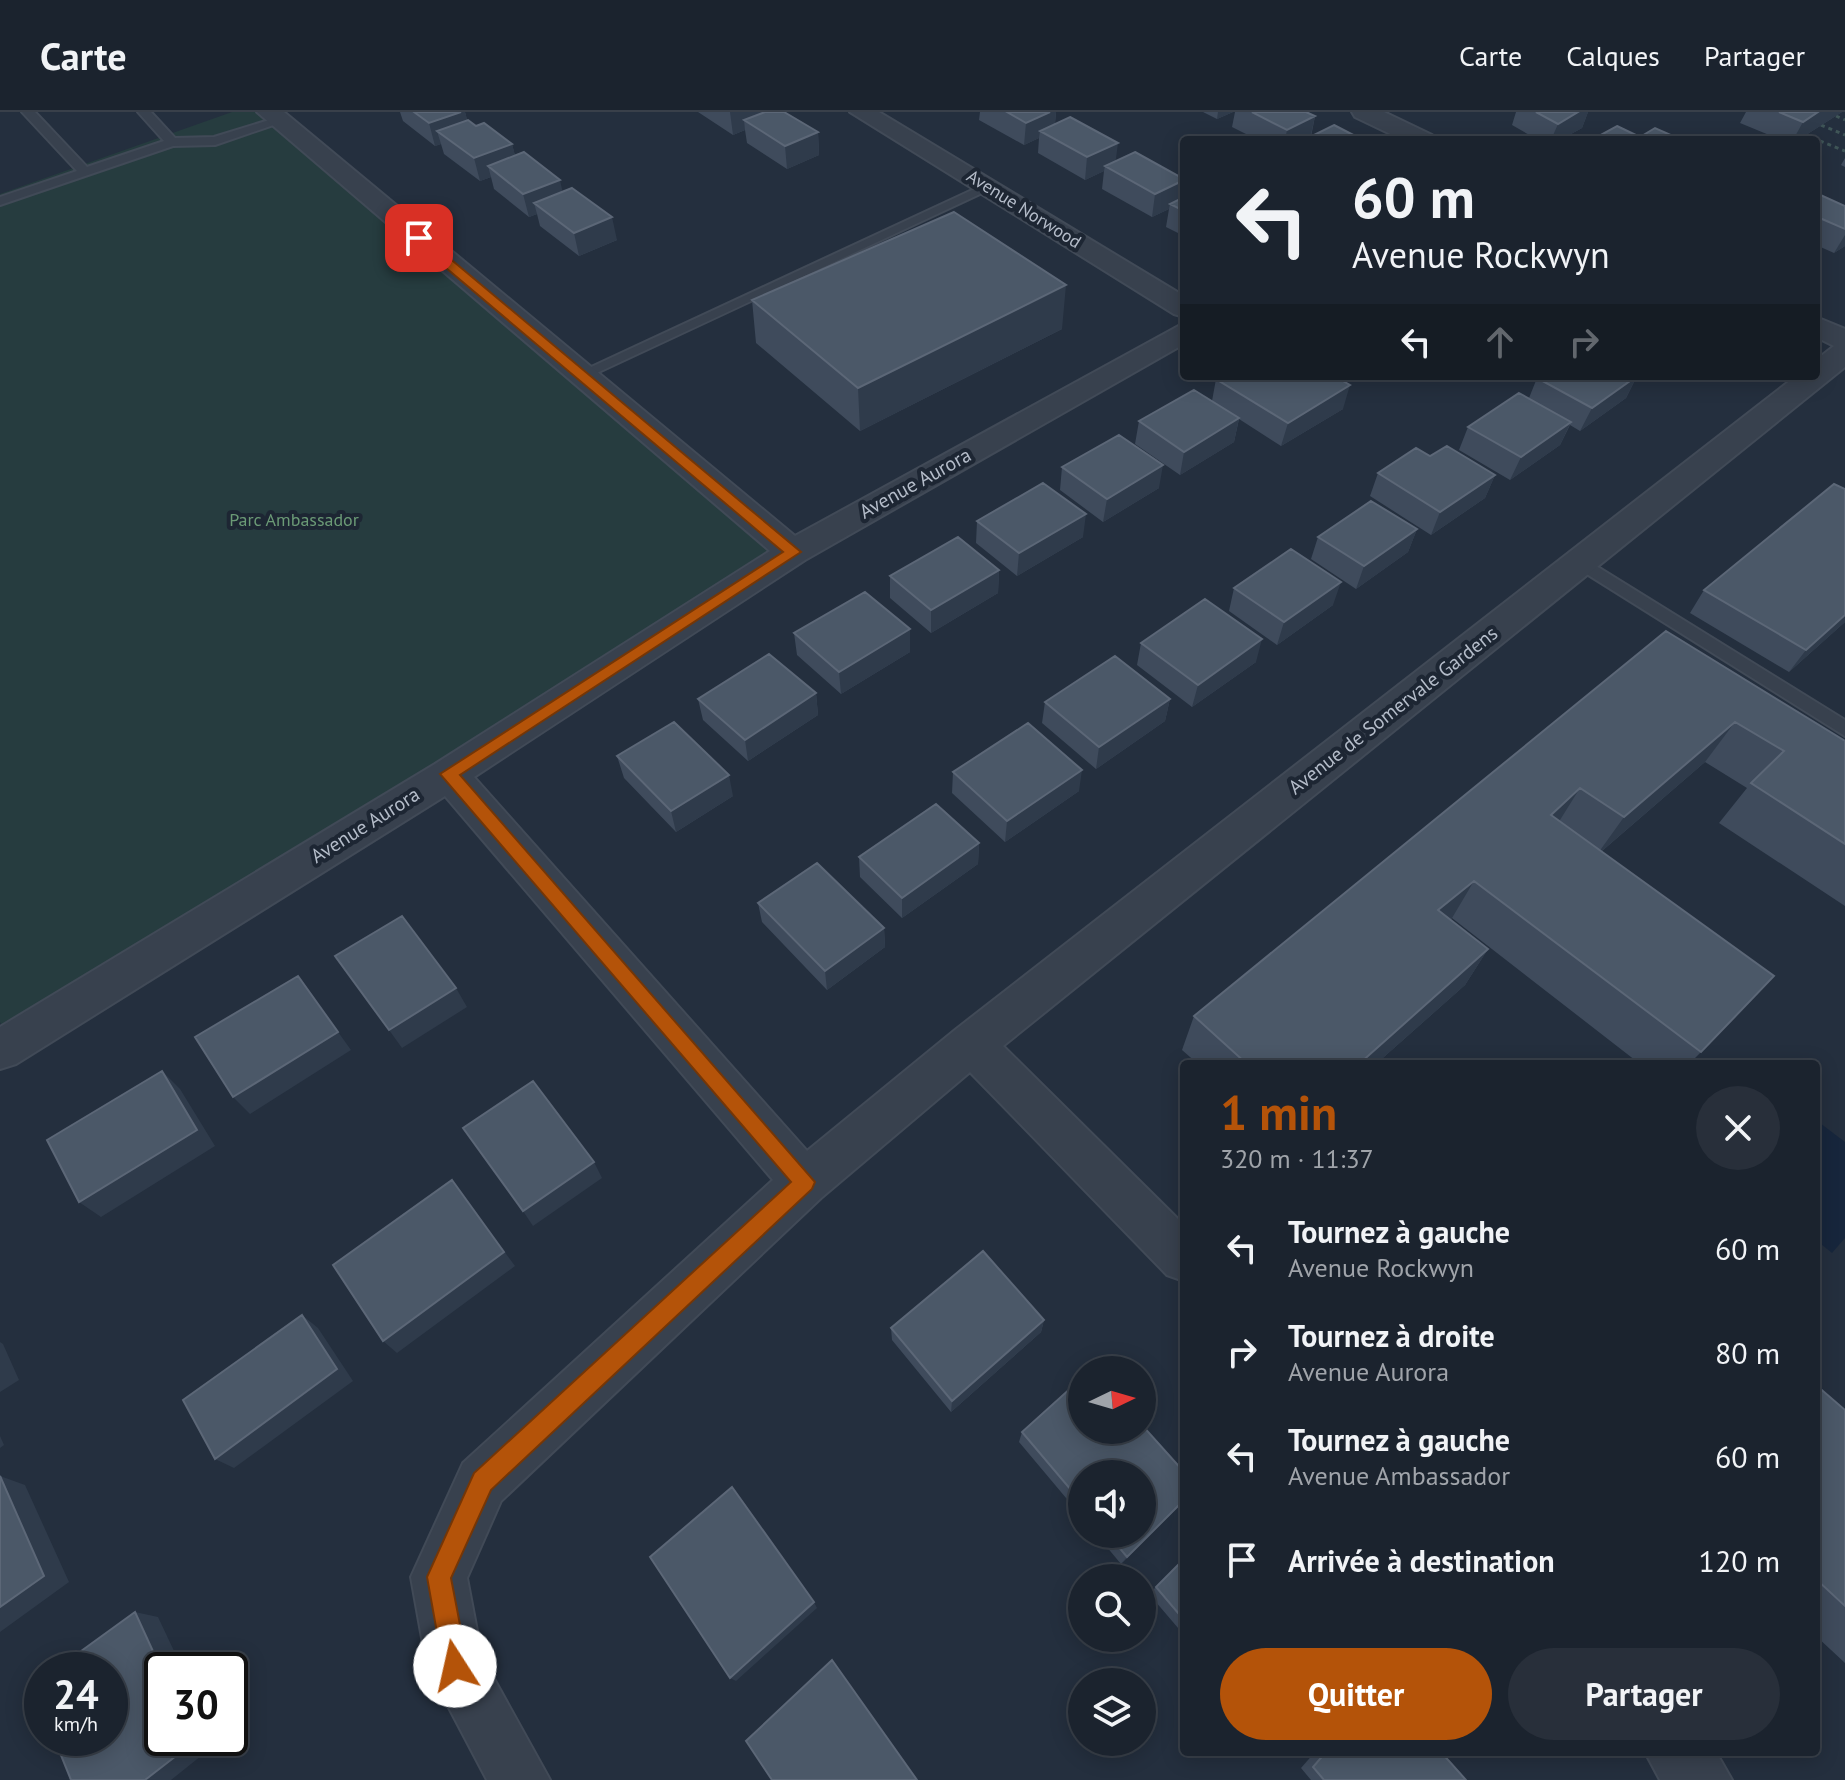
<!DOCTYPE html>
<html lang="fr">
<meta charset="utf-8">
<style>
body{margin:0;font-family:"PT Sans",sans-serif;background:#282f3a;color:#f1f3f6;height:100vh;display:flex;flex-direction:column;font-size:30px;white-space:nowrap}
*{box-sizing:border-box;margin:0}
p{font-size:26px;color:#a0a4aa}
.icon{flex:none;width:44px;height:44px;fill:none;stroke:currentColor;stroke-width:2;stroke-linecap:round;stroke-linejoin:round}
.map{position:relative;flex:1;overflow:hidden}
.details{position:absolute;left:1180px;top:948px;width:640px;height:696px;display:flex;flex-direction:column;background:#1b232e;border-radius:8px;box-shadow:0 4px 20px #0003,0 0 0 2px #39404a}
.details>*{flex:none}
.hud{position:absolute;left:1180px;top:24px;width:640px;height:244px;border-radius:8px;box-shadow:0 4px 20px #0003,0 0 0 2px #39404a;background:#1b232e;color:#f1f3f6;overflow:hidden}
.needle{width:52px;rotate:85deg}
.buttons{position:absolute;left:1068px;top:1244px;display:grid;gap:16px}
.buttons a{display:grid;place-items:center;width:88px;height:88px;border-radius:50%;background:#1b232e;box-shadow:0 4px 20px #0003,0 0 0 2px #39404a;font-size:40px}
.speed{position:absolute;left:24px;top:1540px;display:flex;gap:16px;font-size:40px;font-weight:700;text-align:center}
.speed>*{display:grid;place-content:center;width:104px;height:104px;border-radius:50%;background:#1b232e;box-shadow:0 4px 20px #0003,0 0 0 2px #39404a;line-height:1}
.speed small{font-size:20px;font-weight:400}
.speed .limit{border:4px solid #111;border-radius:12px;background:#fff;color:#111}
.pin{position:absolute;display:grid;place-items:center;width:68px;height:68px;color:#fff;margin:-34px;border-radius:16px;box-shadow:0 4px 12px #0006}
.me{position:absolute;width:88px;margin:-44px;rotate:350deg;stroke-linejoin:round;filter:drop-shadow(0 0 6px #0008)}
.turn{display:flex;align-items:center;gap:28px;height:168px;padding:0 40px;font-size:36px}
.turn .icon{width:104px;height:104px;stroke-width:2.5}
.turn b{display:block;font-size:56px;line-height:68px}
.lanes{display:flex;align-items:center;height:76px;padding:0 40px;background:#0003;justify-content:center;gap:40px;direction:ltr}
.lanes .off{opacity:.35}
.round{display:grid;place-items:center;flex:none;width:84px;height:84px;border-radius:42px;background:#282f3a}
.headline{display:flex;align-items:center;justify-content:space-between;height:136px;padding:0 40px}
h1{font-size:48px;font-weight:800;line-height:60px;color:#b45309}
.cta{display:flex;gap:16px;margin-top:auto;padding:16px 40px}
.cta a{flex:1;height:92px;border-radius:48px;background:#b45309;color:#fff;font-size:32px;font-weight:800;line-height:92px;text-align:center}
.cta a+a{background:#282f3a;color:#f1f3f6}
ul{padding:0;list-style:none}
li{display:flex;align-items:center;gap:24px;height:104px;padding:0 40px}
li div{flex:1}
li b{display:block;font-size:30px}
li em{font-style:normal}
header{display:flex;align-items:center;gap:48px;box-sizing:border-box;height:112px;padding:0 40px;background:#1b232e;border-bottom:2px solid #39404a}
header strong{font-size:38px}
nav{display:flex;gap:44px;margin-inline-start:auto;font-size:28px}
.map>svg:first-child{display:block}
</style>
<header>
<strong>Carte</strong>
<nav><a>Carte</a><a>Calques</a><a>Partager</a></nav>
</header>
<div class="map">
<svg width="1845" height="1668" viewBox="0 0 1845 1668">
<rect width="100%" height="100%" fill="#242f3e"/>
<!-- green -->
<path fill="#263c3f" d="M 232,0 L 257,0 L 793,440 L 11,931 L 0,910 L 0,82 Z"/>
<!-- water -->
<path fill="#17263c" d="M 1816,1008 L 1845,1030 L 1845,1126 L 1832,1141 L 1816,1128 Z"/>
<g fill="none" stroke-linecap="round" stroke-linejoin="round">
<defs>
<path id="service" d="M 22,0 L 35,0 L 87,55 L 164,29 L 138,0 L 151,0 L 175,26 L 214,25 L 279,5 L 285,9 L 215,33 L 173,34 L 0,93 L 0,85 L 77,59 Z
M 985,72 L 995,75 L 586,266 L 574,263 Z
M 1580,444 L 1845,608 L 1845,624 L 1574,454 L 1574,446 Z"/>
<path id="minor" d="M 257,0 L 284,0 L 795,424 L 1184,211 L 1184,232 L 805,448 L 474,665 L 807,1039 L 955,918 L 1796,264 L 1816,264 L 1816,248 L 1834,234 L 1816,225 L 1816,205 L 1845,217 L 1845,255 L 1003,934 L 1184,1113 L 1184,1169 L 1167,1163 L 970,960 L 821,1086 L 501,1389 L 467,1466 L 482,1545 L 550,1668 L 487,1668 L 427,1554 L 411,1465 L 463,1351 L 773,1068 L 445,684 L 16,952 L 0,957 L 0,915 L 435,652 L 770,439 Z
M 850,0 L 879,0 L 1184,184 L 1184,205 L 1174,202 Z
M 1352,0 L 1384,0 L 1432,23 L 1436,28 L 1403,28 L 1355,5 Z
M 1645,1640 L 1716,1640 L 1732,1668 L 1660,1668 Z"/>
</defs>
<!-- service casing -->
<use href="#service" stroke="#414a57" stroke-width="4"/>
<!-- minor casing -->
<use href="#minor" stroke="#414a57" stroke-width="4"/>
<!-- path -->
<path stroke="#3f5557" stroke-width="3" stroke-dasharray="4 4" stroke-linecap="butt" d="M 1836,4 L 1845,8
M 1821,13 L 1845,23
M 1805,23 L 1845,39"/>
<!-- service -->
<use href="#service" fill="#38414e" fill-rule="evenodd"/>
<!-- minor -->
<use href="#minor" fill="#38414e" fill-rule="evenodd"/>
</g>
<!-- wall -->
<path fill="#3f4b5c" d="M 400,0 L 465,0 L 467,8 L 476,14 L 512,32 L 515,44 L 563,80 L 617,128 L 579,144 L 540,114 L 537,102 L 529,105 L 494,77 L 491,65 L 480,69 L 444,42 L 441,32 L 435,34 L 403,9 Z
M 698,0 L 764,0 L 818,20 L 819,43 L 787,57 L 747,31 L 745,18 L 733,23 Z
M 980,0 L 1056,0 L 1055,12 L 1116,49 L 1184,76 L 1183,85 L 1184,85 L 1184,124 L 1166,115 L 1169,97 L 1152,105 L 1102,77 L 1104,59 L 1085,68 L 1038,41 L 1039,26 L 1024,33 L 979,8 Z
M 1203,0 L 1233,0 L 1217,7 Z
M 1235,0 L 1306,0 L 1315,4 L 1311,25 L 1363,28 L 1258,28 L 1232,15 Z
M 1516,0 L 1588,0 L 1582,16 L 1560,28 L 1538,28 L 1512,13 Z
M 1746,0 L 1842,0 L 1798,28 L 1781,28 L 1740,11 Z
M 1845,46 L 1845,55 L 1841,53 Z
M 1816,81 L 1845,94 L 1845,134 L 1834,141 L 1816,133 Z
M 752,188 L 1062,217 L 860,319 L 756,231 Z
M 1222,264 L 1344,264 L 1339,267 L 1343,297 L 1281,334 L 1239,307 L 1234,330 L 1180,363 L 1135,332 L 1139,309 L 1212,289 L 1216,267 Z
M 1637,264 L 1626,286 L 1580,319 L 1570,313 L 1560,333 L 1510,368 L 1459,338 L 1468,315 L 1529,286 L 1537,266 Z
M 1430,344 L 1495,363 L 1485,386 L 1431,423 L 1370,384 L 1378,361 Z
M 1062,355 L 1159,376 L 1103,410 L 1060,378 Z
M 977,409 L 1083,425 L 1017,464 L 976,431 Z
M 1417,417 L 1408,440 L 1356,477 L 1311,447 L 1318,425 Z
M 999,458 L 998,481 L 931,521 L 890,486 L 890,464 Z
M 1234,476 L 1333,493 L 1277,533 L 1229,499 Z
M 1704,478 L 1845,510 L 1789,560 L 1690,501 Z
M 910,517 L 910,540 L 841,582 L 797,543 L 794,521 Z
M 1666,519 L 1845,629 L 1845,794 L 1719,711 L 1747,676 L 1705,650 L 1602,739 L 1701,940 L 1689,952 L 1640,952 L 1452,806 L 1450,808 L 1488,837 L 1465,873 L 1376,952 L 1198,952 L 1182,938 L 1194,904 Z
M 1141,531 L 1256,550 L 1192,595 L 1137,553 Z
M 816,581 L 818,603 L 748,649 L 703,608 L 698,587 Z
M 1170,587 L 1165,609 L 1096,657 L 1042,611 L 1045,590 Z
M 617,644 L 733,684 L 676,720 L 624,666 Z
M 953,660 L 1079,679 L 1005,730 L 952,681 Z
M 979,731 L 978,752 L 902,806 L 860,765 L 859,745 Z
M 758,791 L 884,816 L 885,835 L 827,878 L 762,810 Z
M 1044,1208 L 1041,1220 L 951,1300 L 892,1228 L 891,1216 Z
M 1816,1273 L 1845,1298 L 1845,1551 L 1816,1524 Z
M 1022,1320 L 1184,1389 L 1121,1452 L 1096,1422 L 1142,1422 L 1082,1362 L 1082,1405 L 1019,1330 Z
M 1184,1447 L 1184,1523 L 1149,1482 Z
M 1315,1640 L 1441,1640 L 1466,1668 L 1311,1668 L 1301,1656 Z"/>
<!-- shaded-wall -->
<path fill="#2f3b4b" d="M 461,0 L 465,0 L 471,21 L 437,19 L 441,32 L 435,34 L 429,11 Z
M 730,0 L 764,0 L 744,8 L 745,18 L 733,23 Z
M 1050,0 L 1056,0 L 1054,20 L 1040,19 L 1039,26 L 1024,33 L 1026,11 Z
M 1218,0 L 1233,0 L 1217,7 Z
M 1578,0 L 1588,0 L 1582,16 L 1560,28 L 1551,28 L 1558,12 Z
M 1818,0 L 1842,0 L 1798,28 L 1793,28 L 1803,10 Z
M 1315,4 L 1310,27 L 1285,28 L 1287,18 Z
M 818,20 L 819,43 L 787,57 L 785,34 Z
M 1118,31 L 1115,54 L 1105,54 L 1104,59 L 1085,68 L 1087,45 Z
M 512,32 L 518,54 L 488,54 L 491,65 L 480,69 L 474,46 Z
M 560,68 L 565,91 L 534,91 L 537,102 L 529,105 L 523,82 Z
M 1184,68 L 1182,91 L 1170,92 L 1169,97 L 1152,105 L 1155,82 Z
M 612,105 L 617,128 L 579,144 L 574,121 Z
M 1845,123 L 1845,134 L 1834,141 Z
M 1066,173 L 1062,217 L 860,319 L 858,276 Z
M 1637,264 L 1626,286 L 1580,319 L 1592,296 Z
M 1350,273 L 1343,297 L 1281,334 L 1288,311 Z
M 1239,306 L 1234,330 L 1180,363 L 1184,340 Z
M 1571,310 L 1560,333 L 1510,368 L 1521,345 Z
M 1163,353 L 1159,376 L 1103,410 L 1107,387 Z
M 1495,363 L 1485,386 L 1431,423 L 1440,400 Z
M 1086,402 L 1083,425 L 1017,464 L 1019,441 Z
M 1417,417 L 1408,440 L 1356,477 L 1364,454 Z
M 999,458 L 998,481 L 931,521 L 931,498 Z
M 1341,470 L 1333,493 L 1277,533 L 1284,510 Z
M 1845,503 L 1845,510 L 1789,560 L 1806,538 Z
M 910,517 L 910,540 L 841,582 L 839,560 Z
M 1262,527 L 1256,550 L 1192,595 L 1198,573 Z
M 816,581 L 818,603 L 748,649 L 745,628 Z
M 1170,587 L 1165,609 L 1096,657 L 1099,635 Z
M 1735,610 L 1705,650 L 1596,744 L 1624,705 Z
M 1082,658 L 1079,679 L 1005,730 L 1007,709 Z
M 729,663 L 733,684 L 676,720 L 671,699 Z
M 1580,676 L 1555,716 L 1551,703 Z
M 979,731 L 978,752 L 902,806 L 902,786 Z
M 1474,769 L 1452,806 L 1417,835 L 1438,798 Z
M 884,816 L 885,835 L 827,878 L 825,859 Z
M 1488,837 L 1465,873 L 1376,952 L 1359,952 Z
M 298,864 L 351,938 L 250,1002 L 233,985 Z
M 456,876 L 467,895 L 402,936 L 389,918 Z
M 162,959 L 180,977 L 215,1034 L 101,1105 L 79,1090 Z
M 594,1050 L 602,1066 L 533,1114 L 523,1099 Z
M 452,1068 L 515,1154 L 397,1241 L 383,1229 Z
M 302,1203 L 318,1216 L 353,1269 L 234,1356 L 215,1347 Z
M 1044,1208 L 1041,1220 L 951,1300 L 952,1289 Z
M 0,1230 L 3,1232 L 19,1268 L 0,1280 Z
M 0,1324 L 4,1333 L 0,1336 Z
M 0,1364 L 25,1373 L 69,1470 L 0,1520 Z
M 1184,1388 L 1184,1389 L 1121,1452 L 1127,1445 Z
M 814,1490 L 817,1496 L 736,1569 L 730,1566 Z
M 135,1500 L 158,1505 L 183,1558 L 162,1558 Z
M 192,1626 L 214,1626 L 216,1632 L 171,1668 L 145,1668 Z"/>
<!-- building -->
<path fill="#4b5868" stroke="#5c6777" stroke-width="2" d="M 414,0 L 461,0 L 429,11 Z
M 765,0 L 784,0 L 818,20 L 785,34 L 744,8 Z
M 1007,0 L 1050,0 L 1026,11 Z
M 1252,0 L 1306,0 L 1315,4 L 1287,18 Z
M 1536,0 L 1578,0 L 1558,12 Z
M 1779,0 L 1818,0 L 1803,10 Z
M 1070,5 L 1118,31 L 1087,45 L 1040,19 Z
M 468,8 L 476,14 L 484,11 L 512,32 L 474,46 L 437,19 Z
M 1334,13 L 1363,28 L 1304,28 Z
M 1617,14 L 1640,25 L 1655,16 L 1682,28 L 1603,28 L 1597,25 Z
M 524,40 L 560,68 L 523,82 L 488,54 Z
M 1135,40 L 1184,67 L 1184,68 L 1155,82 L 1105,54 Z
M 572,76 L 612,105 L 574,121 L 534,91 Z
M 1816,81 L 1845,94 L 1845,117 L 1822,107 L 1816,111 Z
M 1184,85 L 1184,99 L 1170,92 Z
M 954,100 L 1066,173 L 858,276 L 752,188 Z
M 1222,264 L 1334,264 L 1350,273 L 1288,311 L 1216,267 Z
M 1541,264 L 1637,264 L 1592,296 L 1537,266 Z
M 1194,278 L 1239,306 L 1184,340 L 1139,309 Z
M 1519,281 L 1571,310 L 1521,345 L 1468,315 Z
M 1119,323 L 1163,353 L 1107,387 L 1062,355 Z
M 1447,334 L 1495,363 L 1440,400 L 1378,361 L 1416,336 L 1430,344 Z
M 1043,371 L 1086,402 L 1019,441 L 977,409 Z
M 1834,372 L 1845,377 L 1845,503 L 1806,538 L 1704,478 Z
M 1371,389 L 1417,417 L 1364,454 L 1318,425 Z
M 958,425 L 999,458 L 931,498 L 890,464 Z
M 1291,437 L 1341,470 L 1284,510 L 1234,476 Z
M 865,480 L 910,517 L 839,560 L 794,521 Z
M 1205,487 L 1262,527 L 1198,573 L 1141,531 Z
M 1666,519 L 1845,629 L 1845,732 L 1751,671 L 1784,639 L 1735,610 L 1624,705 L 1580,676 L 1551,703 L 1774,864 L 1701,940 L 1474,769 L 1438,798 L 1488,837 L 1359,952 L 1247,952 L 1194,904 Z
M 769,542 L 816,581 L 745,628 L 698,587 Z
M 1115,544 L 1170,587 L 1099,635 L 1045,590 Z
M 674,610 L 729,663 L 671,699 L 617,644 Z
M 1028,611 L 1082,658 L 1007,709 L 953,660 Z
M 936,692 L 979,731 L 902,786 L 859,745 Z
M 817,751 L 884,816 L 825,859 L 758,791 Z
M 402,804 L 456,876 L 389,918 L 335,844 Z
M 298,864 L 338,920 L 233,985 L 195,925 Z
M 162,959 L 197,1018 L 79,1090 L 47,1028 Z
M 533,969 L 594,1050 L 523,1099 L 463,1016 Z
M 452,1068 L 504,1140 L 383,1229 L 333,1153 Z
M 983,1139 L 1044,1208 L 952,1289 L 891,1216 Z
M 302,1203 L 337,1257 L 215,1347 L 183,1288 Z
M 1082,1266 L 1082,1318 L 1142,1318 L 1142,1313 L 1184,1360 L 1184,1388 L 1127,1445 L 1108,1422 L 1142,1422 L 1142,1362 L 1082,1362 L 1082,1391 L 1022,1320 Z
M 1816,1273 L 1845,1298 L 1845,1494 L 1816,1467 Z
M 0,1364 L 44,1464 L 0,1495 Z
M 732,1375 L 814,1490 L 730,1566 L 650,1445 Z
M 1184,1447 L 1184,1508 L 1156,1475 Z
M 135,1500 L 162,1559 L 162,1626 L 192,1626 L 194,1630 L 145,1668 L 71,1668 L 54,1626 L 110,1626 L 110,1558 L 55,1558 Z
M 832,1548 L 917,1668 L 772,1668 L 746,1629 Z
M 42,1568 L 42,1595 L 33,1574 Z
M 1326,1640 L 1441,1640 L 1466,1668 L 1324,1668 L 1313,1655 Z"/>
<!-- route -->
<path fill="#b45309" stroke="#753606" stroke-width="2" d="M 414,124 L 423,124 L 801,440 L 460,663 L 815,1070 L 812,1077 L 491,1378 L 451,1466 L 468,1554 L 464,1563 L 455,1567 L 447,1563 L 443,1554 L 427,1465 L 474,1361 L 791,1070 L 440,662 L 783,440 L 414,129 Z"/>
<g text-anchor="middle" stroke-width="8" stroke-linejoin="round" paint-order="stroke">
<!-- far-street labels -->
<g font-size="18" fill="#b4bcc9" stroke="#1d2633">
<text transform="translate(1024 97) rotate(32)" y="6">Avenue Norwood</text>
</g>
<!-- far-park labels -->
<g font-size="18" fill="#6b9a76" stroke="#1d2633">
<text x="294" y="414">Parc Ambassador</text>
</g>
<!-- street labels -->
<g font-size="20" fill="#b4bcc9" stroke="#1d2633">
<text transform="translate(915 371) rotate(-29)" y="7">Avenue Aurora</text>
<text transform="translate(1393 598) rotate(-38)" y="7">Avenue de Somervale Gardens</text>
<text transform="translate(365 713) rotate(-32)" y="7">Avenue Aurora</text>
</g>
</g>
</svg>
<div class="buttons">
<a><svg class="needle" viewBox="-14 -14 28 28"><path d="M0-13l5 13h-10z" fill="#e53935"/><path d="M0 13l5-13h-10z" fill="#a0a4aa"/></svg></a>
<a><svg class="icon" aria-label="sound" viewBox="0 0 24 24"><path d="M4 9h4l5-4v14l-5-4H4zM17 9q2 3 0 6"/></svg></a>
<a><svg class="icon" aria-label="search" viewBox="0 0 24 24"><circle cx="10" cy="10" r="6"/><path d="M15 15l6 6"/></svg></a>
<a><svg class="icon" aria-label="layers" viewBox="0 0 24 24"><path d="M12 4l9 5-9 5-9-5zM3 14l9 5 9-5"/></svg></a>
</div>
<div class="speed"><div>24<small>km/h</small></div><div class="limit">30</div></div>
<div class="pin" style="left:419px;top:126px;background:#d93025"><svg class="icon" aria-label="arrive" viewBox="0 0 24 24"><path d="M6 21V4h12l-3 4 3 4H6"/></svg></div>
<svg class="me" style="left:455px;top:1554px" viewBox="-20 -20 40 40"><circle r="19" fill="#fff"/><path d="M0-13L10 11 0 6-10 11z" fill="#b45309"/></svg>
<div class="hud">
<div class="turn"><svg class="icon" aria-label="left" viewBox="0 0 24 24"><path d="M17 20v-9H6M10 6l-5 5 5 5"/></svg><div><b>60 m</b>Avenue Rockwyn</div></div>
<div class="lanes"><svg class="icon" aria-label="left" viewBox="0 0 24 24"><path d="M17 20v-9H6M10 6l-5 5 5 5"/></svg><svg class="icon off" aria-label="ahead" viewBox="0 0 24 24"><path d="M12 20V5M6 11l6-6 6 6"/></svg><svg class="icon off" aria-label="right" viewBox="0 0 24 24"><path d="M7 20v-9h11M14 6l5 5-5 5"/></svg></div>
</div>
<section class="details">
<div class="headline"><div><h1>1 min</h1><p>320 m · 11:37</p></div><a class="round"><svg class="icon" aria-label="close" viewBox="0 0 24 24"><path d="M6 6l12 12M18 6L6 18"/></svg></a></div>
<ul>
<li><svg class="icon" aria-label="left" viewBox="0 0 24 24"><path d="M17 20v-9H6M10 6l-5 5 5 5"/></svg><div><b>Tournez à gauche</b><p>Avenue Rockwyn</p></div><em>60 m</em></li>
<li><svg class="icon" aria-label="right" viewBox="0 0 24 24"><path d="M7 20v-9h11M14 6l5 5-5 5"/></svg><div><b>Tournez à droite</b><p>Avenue Aurora</p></div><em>80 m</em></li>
<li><svg class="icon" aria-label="left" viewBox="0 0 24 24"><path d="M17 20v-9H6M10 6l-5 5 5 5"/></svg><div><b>Tournez à gauche</b><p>Avenue Ambassador</p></div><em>60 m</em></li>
<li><svg class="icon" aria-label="arrive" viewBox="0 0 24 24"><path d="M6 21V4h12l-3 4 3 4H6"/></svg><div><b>Arrivée à destination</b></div><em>120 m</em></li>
</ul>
<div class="cta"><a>Quitter</a><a>Partager</a></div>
</section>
</div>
